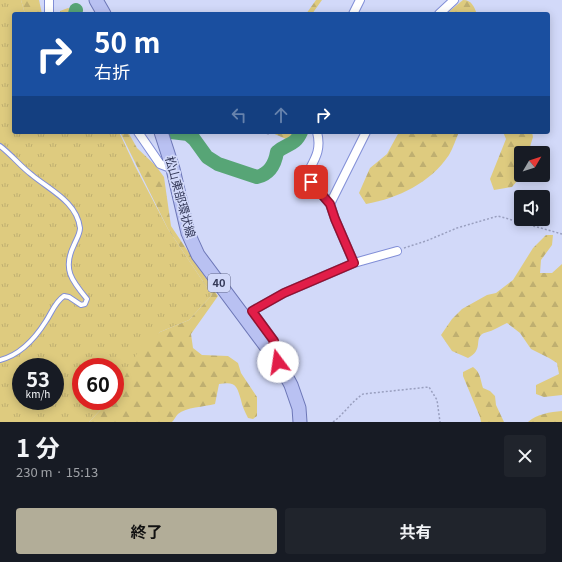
<!DOCTYPE html>
<html lang="ja">
<meta charset="utf-8">
<style>
body{margin:0;font-family:Georgia,"Noto Sans JP",serif;background:#20242c;color:#f1f3f6;height:100vh;display:flex;flex-direction:column;font-size:15px;white-space:nowrap}
*{box-sizing:border-box;margin:0}
p{font-size:13px;color:#9ea1a6}
.icon{flex:none;width:22px;height:22px;fill:none;stroke:currentColor;stroke-width:2;stroke-linecap:round;stroke-linejoin:round}
.map{position:relative;height:422px;overflow:hidden}
.sheet{display:flex;flex-direction:column;background:#171b24;flex:1}
.sheet>*{flex:none}
.hud{position:absolute;left:12px;top:12px;width:538px;height:122px;border-radius:4px;box-shadow:0 2px 10px #0003;background:#1a4fa0;color:#fff;overflow:hidden}
.needle{width:26px;rotate:51deg}
.fabs{position:absolute;left:514px;top:146px;display:grid;gap:8px}
.fabs a{display:grid;place-items:center;width:36px;height:36px;border-radius:4px;background:#171b24;box-shadow:0 2px 10px #0003;font-size:20px}
.speed{position:absolute;left:12px;top:358px;display:flex;gap:8px;font-size:20px;font-weight:700;text-align:center}
.speed>*{display:grid;place-content:center;width:52px;height:52px;border-radius:50%;background:#171b24;box-shadow:0 2px 10px #0003;line-height:1}
.speed small{font-size:10px;font-weight:400}
.speed .limit{border:6px solid #d22;background:#fff;color:#111}
.pin{position:absolute;display:grid;place-items:center;width:34px;height:34px;color:#fff;margin:-17px;border-radius:8px;box-shadow:0 2px 6px #0006}
.me{position:absolute;width:44px;margin:-22px;rotate:346deg;stroke-linejoin:round;filter:drop-shadow(0 0 3px #0008)}
.turn{display:flex;align-items:center;gap:14px;height:84px;padding:0 16px;font-size:18px}
.turn .icon{width:52px;height:52px;stroke-width:2.5}
.turn b{display:block;font-size:28px;line-height:34px}
.lanes{display:flex;align-items:center;height:38px;padding:0 16px;background:#0003;justify-content:center;gap:20px;direction:ltr}
.lanes .off{opacity:.35}
.round{display:grid;place-items:center;flex:none;width:42px;height:42px;border-radius:4px;background:#20242c}
.headline{display:flex;align-items:center;justify-content:space-between;height:68px;padding:0 16px}
h1{font-size:24px;font-weight:700;line-height:30px}
.button{display:flex;gap:8px;margin-top:auto;padding:8px 16px}
.button a{flex:1;height:46px;border-radius:4px;background:#b2ad98;color:#111;font-size:16px;font-weight:700;line-height:46px;text-align:center}
.button a+a{background:#20242c;color:#f1f3f6}
.map>svg:first-child{display:block}
</style>
<div class="map">
<svg width="562" height="422" viewBox="0 0 562 422">
<defs>
<pattern id="grass-tufts" width="24" height="20" patternUnits="userSpaceOnUse"><rect width="24" height="20" fill="#decb7f"/><path d="M3 7l-1-3M5 7V3M7 7l1-3M15 17l-1-3M17 17v-4M19 17l1-3" fill="none" stroke="#bfaf70"/></pattern>
<pattern id="forest-firs" width="22" height="20" patternUnits="userSpaceOnUse"><rect width="22" height="20" fill="#decb7f"/><path d="M5 1l3.5 6h-7zM16 11l3.5 6h-7z" fill="#bfaf70"/></pattern>
</defs>
<rect width="100%" height="100%" fill="#d2d9f9"/>
<!-- grass -->
<path fill="url(#grass-tufts)" fill-rule="evenodd" d="M 0,0 L 21,0 L 25,14 L 14,14 L 14,132 L 119,132 L 135,166 L 168,229 L 212,295 L 189,320 L 160,332 L 115,392 L 115,367 L 81,367 L 81,401 L 109,401 L 89,422 L 0,422 ZM 21,367 L 55,367 L 55,401 L 21,401 Z"/>
<!-- forest -->
<path fill="url(#forest-firs)" d="M 21,0 L 39,0 L 42,14 L 25,14 Z
M 316,0 L 322,0 L 312,14 L 306,14 Z
M 463,0 C 472,0 474,7 477,14 L 446,14 Z
M 68,8 L 82,14 L 60,14 L 60,11 Z
M 120,132 L 128,132 L 137,148 L 156,166 L 164,177 L 171,226 L 218,296 L 191,334 L 193,348 L 202,355 L 228,356 L 238,363 L 241,373 L 257,397 L 257,416 L 253,419 L 248,418 C 245,412 242,406 241,400 C 237,386 236,381 219,384 L 215,404 C 204,407 186,407 178,414 C 176,416 174,420 172,422 L 89,422 L 109,401 L 115,401 L 115,392 L 123,380 L 140,348 L 160,332 L 189,320 L 212,295 L 168,229 Z
M 270,132 L 294,132 L 292,135 L 286,139 Z
M 399,132 L 459,132 C 456,139 453,148 449,155 C 430,183 399,198 366,204 L 359,193 L 370,168 L 387,154 Z
M 503,132 L 532,132 L 533,137 L 528,153 L 521,153 L 522,175 L 512,187 L 494,190 L 490,179 L 506,139 Z
M 546,235 L 553,235 L 552,245 L 541,260 L 540,273 L 552,273 L 562,264 L 562,395 L 544,397 L 536,394 L 536,385 L 559,374 L 557,363 L 549,358 L 531,349 L 520,333 L 507,323 C 502,325 498,328 493,330 C 489,332 484,332 481,335 C 475,341 483,350 468,358 L 452,351 L 441,335 L 452,319 L 462,309 L 487,295 L 496,293 L 513,280 L 533,248 Z
M 473,367 C 481,373 480,379 483,388 L 490,391 L 495,396 L 496,405 L 504,422 L 481,422 L 480,417 L 463,376 L 463,372 Z
M 562,411 L 562,422 L 528,422 C 537,414 550,412 562,411 Z"/>
<g fill="none" stroke-linecap="round" stroke-linejoin="round">
<!-- river -->
<path stroke="#57a576" stroke-width="14" d="M 75,14 L 76,10
M 171,132 L 188,134 L 194,139 L 207,157 L 218,164 L 257,177 C 270,174 275,164 277,152 C 287,143 295,146 301,132"/>
<defs>
<path id="lane" d="M 0,146 C 12,155 20,166 32,175 C 50,190 77,202 80,228 C 80,234 76,240 74,245 C 62,269 72,281 87,299 L 85,304 L 81,305 L 69,297 L 64,296 C 55,302 52,312 46,321 C 36,337 20,355 0,360"/>
<path id="street" d="M 49,0 L 49,14
M 353,14 L 360,0
M 439,14 L 454,0
M 138,132 L 160,164 L 173,169
M 317,132 C 322,151 314,160 306,176 L 330,204 L 335,219 L 354,263
M 330,204 L 366,132
M 271,353 L 274,341 L 252,311 L 284,293 L 354,263 L 397,251"/>
<path id="primary" d="M 96,0 L 104,14
M 161,132 L 173,169 L 188,233 L 198,255 L 271,353 L 284,372 L 291,385 L 299,408 L 300,422"/>
</defs>
<!-- lane casing -->
<use href="#lane" stroke="#818ed7" stroke-width="6"/>
<!-- street casing -->
<use href="#street" stroke="#818ed7" stroke-width="10"/>
<!-- primary casing -->
<use href="#primary" stroke="#6d77b7" stroke-width="15"/>
<!-- path -->
<path stroke="#999fbf" stroke-width="1.5" stroke-dasharray="2 2" stroke-linecap="butt" d="M 259,132 L 269,134 L 274,132
M 404,248 L 426,241 L 457,228 L 498,216 L 562,234
M 333,422 C 344,414 351,402 363,394 L 429,387 L 437,400 L 440,422"/>
<!-- lane -->
<use href="#lane" stroke="#fff" stroke-width="4"/>
<!-- street -->
<use href="#street" stroke="#fff" stroke-width="8"/>
<!-- primary -->
<use href="#primary" stroke="#b9c1f2" stroke-width="13"/>
</g>
<g fill="none" stroke-linecap="round" stroke-linejoin="round">
<defs>
<path id="route" d="M 278,362 L 271,353 L 274,341 L 252,311 L 284,293 L 354,263 L 335,219 L 330,204 L 311,182"/>
</defs>
<!-- route casing -->
<use href="#route" stroke="#92132f" stroke-width="10"/>
<!-- route -->
<use href="#route" stroke="#e11d48" stroke-width="7"/>
</g>
<g text-anchor="middle" stroke-width="3.5" stroke-linejoin="round" paint-order="stroke">
<!-- shield labels -->
<rect fill="#d2d9f9" stroke="#636989" stroke-width="1" x="208" y="274" width="22" height="18" rx="3"/>
<g font-size="11" font-weight="bold" fill="#343959">
<text x="219" y="287">40</text>
</g>
<!-- street labels -->
<g font-size="12" fill="#343959" stroke="#d2d9f9">
<text transform="translate(180 197) rotate(75)" y="4">松山東部環状線</text>
</g>
</g>
</svg>
<div class="fabs">
<a><svg class="needle" viewBox="-14 -14 28 28"><path d="M0-13l5 13h-10z" fill="#e53935"/><path d="M0 13l5-13h-10z" fill="#9ea1a6"/></svg></a>
<a><svg class="icon" aria-label="sound" viewBox="0 0 24 24"><path d="M4 9h4l5-4v14l-5-4H4zM17 9q2 3 0 6"/></svg></a>
</div>
<div class="speed"><div>53<small>km/h</small></div><div class="limit">60</div></div>
<div class="pin" style="left:311px;top:182px;background:#d93025"><svg class="icon" aria-label="arrive" viewBox="0 0 24 24"><path d="M6 21V4h12l-3 4 3 4H6"/></svg></div>
<svg class="me" style="left:278px;top:362px" viewBox="-20 -20 40 40"><circle r="19" fill="#fff"/><path d="M0-13L10 11 0 6-10 11z" fill="#e11d48"/></svg>
<div class="hud">
<div class="turn"><svg class="icon" aria-label="right" viewBox="0 0 24 24"><path d="M7 20v-9h11M14 6l5 5-5 5"/></svg><div><b>50 m</b>右折</div></div>
<div class="lanes"><svg class="icon off" aria-label="left" viewBox="0 0 24 24"><path d="M17 20v-9H6M10 6l-5 5 5 5"/></svg><svg class="icon off" aria-label="ahead" viewBox="0 0 24 24"><path d="M12 20V5M6 11l6-6 6 6"/></svg><svg class="icon" aria-label="right" viewBox="0 0 24 24"><path d="M7 20v-9h11M14 6l5 5-5 5"/></svg></div>
</div>
</div>
<section class="sheet">
<div class="headline"><div><h1>1 分</h1><p>230 m · 15:13</p></div><a class="round"><svg class="icon" aria-label="close" viewBox="0 0 24 24"><path d="M6 6l12 12M18 6L6 18"/></svg></a></div>
<div class="button"><a>終了</a><a>共有</a></div>
</section>
